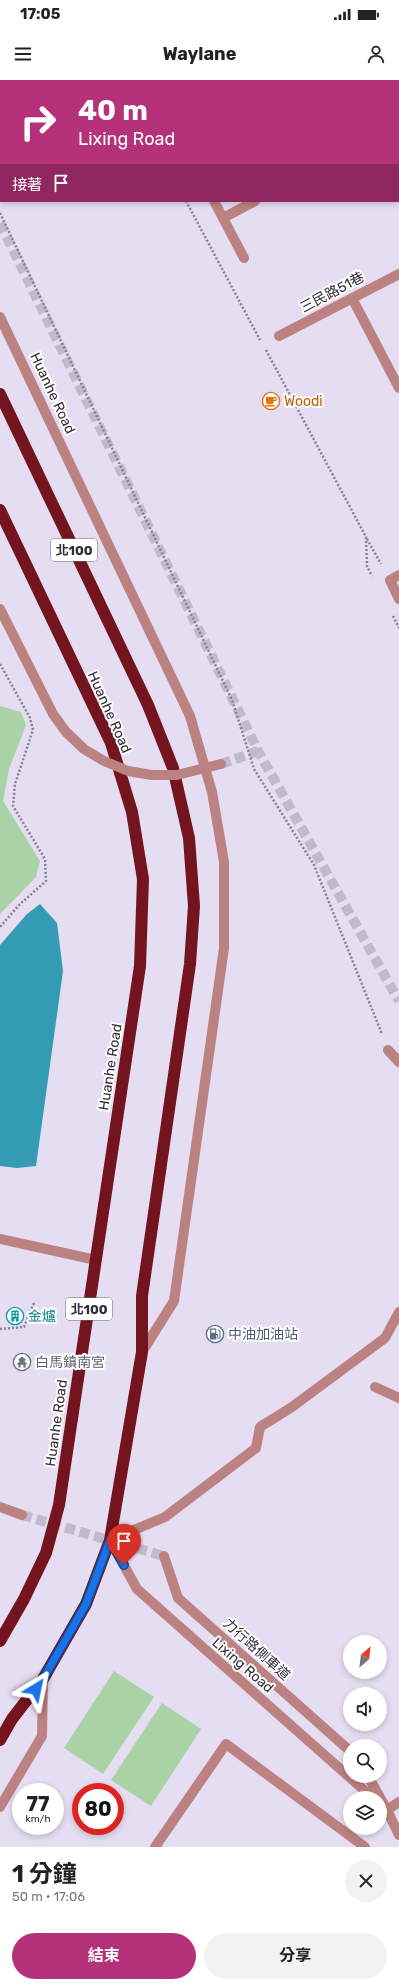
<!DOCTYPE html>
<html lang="zh-TW">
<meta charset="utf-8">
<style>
body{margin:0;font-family:Rubik,"Noto Sans TC",sans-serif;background:#f2f2f2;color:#222;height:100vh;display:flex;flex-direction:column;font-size:15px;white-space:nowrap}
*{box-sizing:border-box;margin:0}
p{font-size:13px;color:#767676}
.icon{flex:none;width:22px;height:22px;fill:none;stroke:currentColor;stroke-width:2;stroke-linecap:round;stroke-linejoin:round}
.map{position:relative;height:1767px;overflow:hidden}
.details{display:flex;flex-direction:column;background:#fff;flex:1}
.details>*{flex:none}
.guide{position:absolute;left:0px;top:0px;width:399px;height:122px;box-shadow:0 2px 6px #0003;background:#b53179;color:#fff;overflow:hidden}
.needle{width:26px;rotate:28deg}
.fabs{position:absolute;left:343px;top:1555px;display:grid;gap:8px}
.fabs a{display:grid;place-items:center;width:44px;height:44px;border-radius:50%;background:#fff;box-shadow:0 2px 6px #0003;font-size:20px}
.speed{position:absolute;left:12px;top:1703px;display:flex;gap:8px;font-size:20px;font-weight:700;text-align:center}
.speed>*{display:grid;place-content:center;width:52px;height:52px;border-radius:50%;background:#fff;box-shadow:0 2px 6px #0003;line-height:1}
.speed small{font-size:10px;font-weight:400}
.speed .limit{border:6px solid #d22;background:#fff;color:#111}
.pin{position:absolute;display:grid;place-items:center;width:34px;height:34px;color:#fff;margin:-41px -17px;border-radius:50% 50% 50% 0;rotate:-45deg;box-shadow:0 0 4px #0007}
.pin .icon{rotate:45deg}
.me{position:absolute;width:44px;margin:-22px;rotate:35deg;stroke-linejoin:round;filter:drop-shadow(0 0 3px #0008)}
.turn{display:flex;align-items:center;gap:14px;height:84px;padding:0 12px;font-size:18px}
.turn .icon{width:52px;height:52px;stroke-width:2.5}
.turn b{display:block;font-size:28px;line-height:34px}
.then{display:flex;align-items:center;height:38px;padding:0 12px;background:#0003;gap:8px;font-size:15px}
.round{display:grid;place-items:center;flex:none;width:42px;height:42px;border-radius:21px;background:#f2f2f2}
.head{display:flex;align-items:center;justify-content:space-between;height:68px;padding:0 12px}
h1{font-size:24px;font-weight:700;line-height:30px}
.primary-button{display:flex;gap:8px;margin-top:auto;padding:8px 12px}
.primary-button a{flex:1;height:46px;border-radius:24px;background:#b53179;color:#fff;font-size:16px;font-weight:700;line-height:46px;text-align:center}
.primary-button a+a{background:#f2f2f2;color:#222}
.status{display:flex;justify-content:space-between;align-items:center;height:28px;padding:0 20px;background:#fff;direction:ltr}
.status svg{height:11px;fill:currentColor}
header{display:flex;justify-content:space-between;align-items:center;height:52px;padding:0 12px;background:#fff;font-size:18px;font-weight:700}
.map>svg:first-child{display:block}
</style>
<div class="status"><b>17:05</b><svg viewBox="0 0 49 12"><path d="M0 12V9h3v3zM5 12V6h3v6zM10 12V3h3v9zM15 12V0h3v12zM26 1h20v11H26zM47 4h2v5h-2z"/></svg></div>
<header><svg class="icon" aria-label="menu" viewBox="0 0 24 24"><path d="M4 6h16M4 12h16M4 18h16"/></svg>Waylane<svg class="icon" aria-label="person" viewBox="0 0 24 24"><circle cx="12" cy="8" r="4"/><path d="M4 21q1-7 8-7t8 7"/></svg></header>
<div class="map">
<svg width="399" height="1767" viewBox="0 0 399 1767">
<rect width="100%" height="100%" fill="#e5ddf1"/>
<!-- green -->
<path fill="#a9d2a6" d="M 0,626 L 21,632 L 26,645 L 9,689 L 3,721 L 40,781 L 36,797 L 0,834 Z
M 114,1591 L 154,1617 L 103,1694 L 64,1668 Z
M 162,1623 L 201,1649 L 151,1726 L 111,1700 Z"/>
<!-- water -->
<path fill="#339bb4" d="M 40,824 L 57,843 L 63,891 L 36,1086 L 17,1088 L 0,1086 L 0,865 L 27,834 Z"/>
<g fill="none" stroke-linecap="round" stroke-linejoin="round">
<!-- minor-tunnel -->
<path stroke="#c1bacc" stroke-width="10" stroke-dasharray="10 5" stroke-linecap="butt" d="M 0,143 L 258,671 L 399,921
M 221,684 L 258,671
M 22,1435 L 164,1476"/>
<!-- path -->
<path stroke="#87818f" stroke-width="2.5" stroke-dasharray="2 2" stroke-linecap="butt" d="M 68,0 L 69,1
M 73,0 L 74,1
M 79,0 L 79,1
M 84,0 L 85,1
M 90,0 L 90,1
M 95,0 L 95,1
M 121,0 L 122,1
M 11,1 L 12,0
M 0,14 L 1,13
M 0,60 L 1,62
M 186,121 L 260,260
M 0,133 L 232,620 L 254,689 L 314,785 L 382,954
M 266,270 L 366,457 L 367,486 L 372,496
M 367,459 L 381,484
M 393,536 L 399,548
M 0,584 L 30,638 L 33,650 L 15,704 L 13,726 L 45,779 L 46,801 L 19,825 L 0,847
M 0,1249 L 24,1247 L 34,1223"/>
<!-- minor -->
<path stroke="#bc8281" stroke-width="10" d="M 227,0 L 227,1
M 398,44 L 399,44
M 214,121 L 244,178
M 223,138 L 255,121
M 352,218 L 399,308
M 0,237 L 190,636 L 212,712 L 224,782 L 224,868 L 174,1221 L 142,1272
M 279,256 L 399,194
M 399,495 L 390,500 L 399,519
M 388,970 L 399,982
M 0,1159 L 96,1180
M 375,1307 L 399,1318
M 0,1427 L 22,1435
M 164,1476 L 178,1518 L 350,1671
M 368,1696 L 387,1730 L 399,1722
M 373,1718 L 137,1509 L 110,1460 L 165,1437 L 256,1368 L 260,1347 L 292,1327 L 385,1258 L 399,1232
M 382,1726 L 387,1730 L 399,1755
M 0,1727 L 42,1656 L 43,1599
M 155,1767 L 226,1664 L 365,1767"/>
<!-- highway -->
<path stroke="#73141f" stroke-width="12" d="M 0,314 L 148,625 L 173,688 L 189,758 L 194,826 L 190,884 L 142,1216 L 142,1272 L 110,1460 L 86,1524 L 43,1599 L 12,1639 L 0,1660
M 0,430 L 111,663 L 132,732 L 143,799 L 140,886 L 59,1425 L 46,1473 L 24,1519 L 0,1561"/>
<!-- minor-bridge -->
<path stroke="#bc8281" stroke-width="10" d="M 0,529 L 53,634 L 66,652 L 84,669 L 104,681 L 128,691 L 152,695 L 177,695 L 221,684"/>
</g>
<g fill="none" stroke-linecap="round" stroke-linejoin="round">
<defs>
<path id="route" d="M 36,1609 L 43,1599 L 86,1524 L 110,1460 L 124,1485"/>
</defs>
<!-- route casing -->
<use href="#route" stroke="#114b97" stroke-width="10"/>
<!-- route -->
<use href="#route" stroke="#1a73e8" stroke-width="7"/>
</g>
<!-- icons -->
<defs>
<symbol id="cafe-ring" viewBox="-11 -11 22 22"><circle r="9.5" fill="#fff" stroke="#e8710a" stroke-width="1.5"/><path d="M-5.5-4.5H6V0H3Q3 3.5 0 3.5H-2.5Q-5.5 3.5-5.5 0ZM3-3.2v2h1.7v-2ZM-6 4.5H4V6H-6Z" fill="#e8710a"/></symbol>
<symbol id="building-ring" viewBox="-11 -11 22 22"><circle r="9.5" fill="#fff" stroke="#0f9aa8" stroke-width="1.5"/><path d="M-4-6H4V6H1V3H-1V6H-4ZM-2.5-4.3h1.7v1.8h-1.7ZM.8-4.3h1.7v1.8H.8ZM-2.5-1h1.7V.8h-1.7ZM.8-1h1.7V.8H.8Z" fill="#0f9aa8"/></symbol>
<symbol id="fuel-ring" viewBox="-11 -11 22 22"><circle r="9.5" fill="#fff" stroke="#5c6f8a" stroke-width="1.5"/><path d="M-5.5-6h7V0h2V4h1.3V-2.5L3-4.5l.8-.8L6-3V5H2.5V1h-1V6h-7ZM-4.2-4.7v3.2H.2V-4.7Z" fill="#5c6f8a"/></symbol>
<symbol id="temple-ring" viewBox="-11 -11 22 22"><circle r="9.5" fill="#fff" stroke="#6b7280" stroke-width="1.5"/><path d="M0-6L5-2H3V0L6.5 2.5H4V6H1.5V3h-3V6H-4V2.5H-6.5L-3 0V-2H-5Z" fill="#6b7280"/></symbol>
</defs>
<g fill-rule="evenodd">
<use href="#cafe-ring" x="261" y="311" width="20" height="20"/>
<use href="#building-ring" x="5" y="1226" width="20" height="20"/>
<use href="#fuel-ring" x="205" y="1244" width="20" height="20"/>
<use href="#temple-ring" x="12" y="1272" width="20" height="20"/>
</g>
<g text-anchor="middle" stroke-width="4" stroke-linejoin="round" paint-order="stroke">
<!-- shield labels -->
<g fill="#fff" stroke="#706d73" stroke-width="1">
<rect x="51" y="459" width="46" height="22" rx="3"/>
<rect x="66" y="1218" width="46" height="22" rx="3"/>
</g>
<g font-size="13" font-weight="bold" fill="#322f37">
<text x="74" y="475">北100</text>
<text x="89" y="1234">北100</text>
</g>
<!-- street labels -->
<g font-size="14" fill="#322f37" stroke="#fff">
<text transform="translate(332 212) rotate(-28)" y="5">三民路51巷</text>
<text transform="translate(53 313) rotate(65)" y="5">Huanhe Road</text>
<text transform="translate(110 632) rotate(66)" y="5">Huanhe Road</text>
<text transform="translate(110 987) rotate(-81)" y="5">Huanhe Road</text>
<text transform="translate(56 1343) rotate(-82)" y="5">Huanhe Road</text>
<text transform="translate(257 1569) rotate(42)" y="5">力行路側車道</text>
<text transform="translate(243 1585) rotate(41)" y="5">Lixing Road</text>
</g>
<!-- food labels -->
<g font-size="14" fill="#c56008" stroke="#fff" text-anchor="start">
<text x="284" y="326">Woodi</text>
</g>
<!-- culture labels -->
<g font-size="14" fill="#0d838f" stroke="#fff" text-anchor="start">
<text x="28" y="1241">金爐</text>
</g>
<!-- service labels -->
<g font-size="14" fill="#4e5e75" stroke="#fff" text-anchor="start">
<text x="228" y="1259">中油加油站</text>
</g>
<!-- worship labels -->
<g font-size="14" fill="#5b616d" stroke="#fff" text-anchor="start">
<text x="35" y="1287">白馬鎮南宮</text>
</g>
</g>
</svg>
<div class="fabs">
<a><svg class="needle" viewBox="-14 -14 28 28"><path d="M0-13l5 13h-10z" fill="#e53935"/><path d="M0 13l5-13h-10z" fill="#767676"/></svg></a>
<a><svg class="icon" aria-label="sound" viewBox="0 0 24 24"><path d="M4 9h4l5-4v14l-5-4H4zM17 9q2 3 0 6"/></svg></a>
<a><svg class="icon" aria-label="search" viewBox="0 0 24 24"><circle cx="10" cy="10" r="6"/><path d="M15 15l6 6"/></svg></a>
<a><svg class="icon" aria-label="layers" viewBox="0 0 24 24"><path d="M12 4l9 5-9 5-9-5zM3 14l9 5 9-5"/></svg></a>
</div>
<div class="speed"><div>77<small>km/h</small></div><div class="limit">80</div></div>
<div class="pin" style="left:124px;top:1485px;background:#d93025"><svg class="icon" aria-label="arrive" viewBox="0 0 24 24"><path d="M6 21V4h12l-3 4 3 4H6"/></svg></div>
<svg class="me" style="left:36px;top:1609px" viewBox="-20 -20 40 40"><path d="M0-17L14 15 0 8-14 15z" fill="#1a73e8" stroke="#fff" stroke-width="4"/></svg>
<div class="guide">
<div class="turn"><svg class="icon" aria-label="right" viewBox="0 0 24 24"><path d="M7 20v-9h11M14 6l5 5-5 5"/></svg><div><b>40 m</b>Lixing Road</div></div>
<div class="then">接著<svg class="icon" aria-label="arrive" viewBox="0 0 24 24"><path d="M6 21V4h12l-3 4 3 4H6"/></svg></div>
</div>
</div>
<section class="details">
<div class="head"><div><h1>1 分鐘</h1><p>50 m · 17:06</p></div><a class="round"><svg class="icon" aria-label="close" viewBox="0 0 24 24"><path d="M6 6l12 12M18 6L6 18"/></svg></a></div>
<div class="primary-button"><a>結束</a><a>分享</a></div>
</section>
